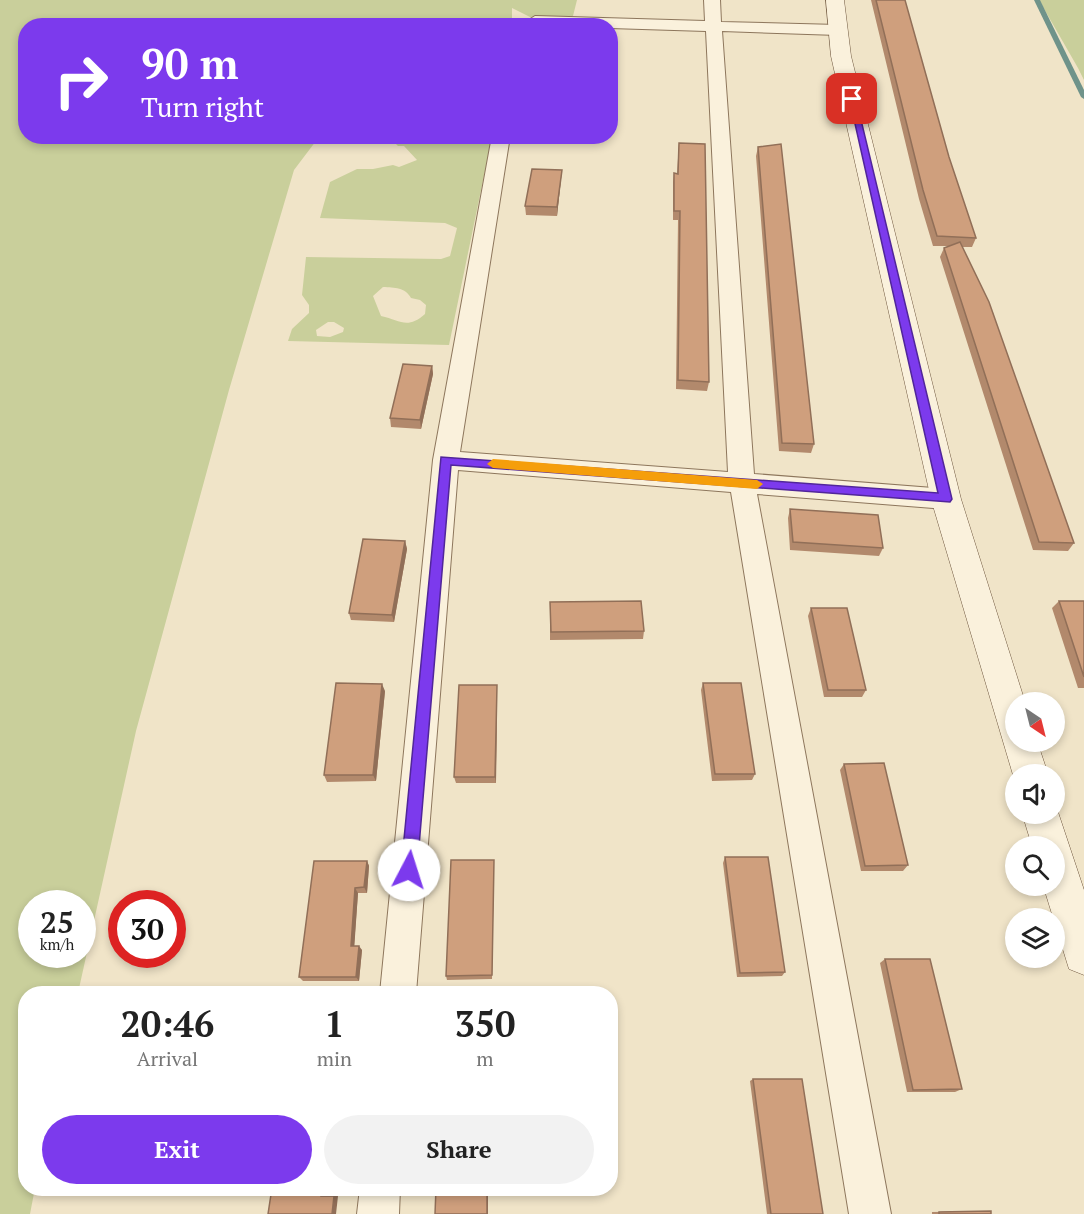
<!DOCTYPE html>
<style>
body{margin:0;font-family:"PT Serif",serif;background:#f2f2f2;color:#222;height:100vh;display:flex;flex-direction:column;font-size:22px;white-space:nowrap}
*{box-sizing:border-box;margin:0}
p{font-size:20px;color:#767676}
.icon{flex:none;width:33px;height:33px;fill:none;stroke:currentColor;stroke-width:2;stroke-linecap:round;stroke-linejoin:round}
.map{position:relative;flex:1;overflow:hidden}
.side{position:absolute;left:18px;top:986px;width:600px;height:210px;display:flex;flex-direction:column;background:#fff;border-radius:24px;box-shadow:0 3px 9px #0003}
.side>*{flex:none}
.hud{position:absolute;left:18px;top:18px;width:600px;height:126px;border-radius:24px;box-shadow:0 3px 9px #0003;background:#7c3aed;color:#fff;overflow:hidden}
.needle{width:39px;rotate:145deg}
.controls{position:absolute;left:1005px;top:692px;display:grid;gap:12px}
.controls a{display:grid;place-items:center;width:60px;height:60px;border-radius:50%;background:#fff;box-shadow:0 3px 9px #0003;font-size:30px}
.speed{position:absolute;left:18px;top:890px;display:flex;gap:12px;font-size:30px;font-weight:700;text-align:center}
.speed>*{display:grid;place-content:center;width:78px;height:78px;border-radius:50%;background:#fff;box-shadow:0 3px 9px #0003;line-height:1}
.speed small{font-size:15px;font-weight:400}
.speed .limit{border:9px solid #d22;background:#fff;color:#111}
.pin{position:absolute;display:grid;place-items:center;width:51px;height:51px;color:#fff;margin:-26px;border-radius:12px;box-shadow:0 3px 9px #0006}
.me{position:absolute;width:66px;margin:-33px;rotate:5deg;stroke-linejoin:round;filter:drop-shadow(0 0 4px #0008)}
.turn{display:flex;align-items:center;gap:21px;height:126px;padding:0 24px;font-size:27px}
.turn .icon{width:78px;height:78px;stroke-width:2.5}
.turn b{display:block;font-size:42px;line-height:51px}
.eta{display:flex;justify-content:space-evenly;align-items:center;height:102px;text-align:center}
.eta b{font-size:36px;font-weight:700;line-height:42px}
.button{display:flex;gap:12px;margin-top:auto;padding:12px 24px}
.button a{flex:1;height:69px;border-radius:36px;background:#7c3aed;color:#fff;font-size:24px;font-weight:700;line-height:69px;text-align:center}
.button a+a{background:#f2f2f2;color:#222}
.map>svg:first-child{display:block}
</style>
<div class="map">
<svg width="1084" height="1214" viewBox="0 0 1084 1214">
<rect width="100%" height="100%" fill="#f0e4c8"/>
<!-- green -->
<path fill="#c9cf9b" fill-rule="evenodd" d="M 0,0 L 577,0 L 573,16 L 530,17 L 512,8 L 512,23 L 499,26 L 26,26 L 26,136 L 319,137 L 294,170 L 229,390 L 136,731 L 78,993 L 26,993 L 26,1188 L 35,1188 L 30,1214 L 0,1214 ZM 32,903 L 82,903 L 82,954 L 32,954 Z
M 1039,0 L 1084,0 L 1084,80 L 1078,68 Z
M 389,137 L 441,137 L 455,141 L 474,137 L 492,137 L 449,345 L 288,341 L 292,329 L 309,313 L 309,305 L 302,295 L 306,257 L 441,259 L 450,256 L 457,228 L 445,223 L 320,218 L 330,182 L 357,169 L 373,169 L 393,165 L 399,167 L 417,160 L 404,146 L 398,146 ZM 383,287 C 395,288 405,287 411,298 L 420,300 L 426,305 L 425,314 C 407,330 400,320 381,316 L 373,296 ZM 328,322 L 334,322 L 344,328 L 343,332 L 330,337 L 317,336 L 316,330 Z"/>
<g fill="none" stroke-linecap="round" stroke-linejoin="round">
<!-- stream -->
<path fill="#6f938a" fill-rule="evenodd" d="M 1034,0 L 1040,0 L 1084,90 L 1084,99 L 1081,97 Z"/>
<defs>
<path id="street" d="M 704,0 L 720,0 L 721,22 L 838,25 L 846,30 L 838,35 L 722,31 L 754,474 L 946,489 L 955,492 L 959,499 L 955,506 L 946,509 L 757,494 L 891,1214 L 849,1214 L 731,492 L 458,470 L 416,993 L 380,993 L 433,460 L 492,136 L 510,136 L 460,452 L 728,472 L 706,31 L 610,28 L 610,26 L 519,26 L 535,16 L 705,21 Z
M 360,1188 L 400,1188 L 399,1214 L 357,1214 Z"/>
<path id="secondary" d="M 826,0 L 844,0 L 851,56 L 961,499 L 1025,702 L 1016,702 L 1016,741 L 1037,741 L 1048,774 L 1016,774 L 1016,785 L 931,499 L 831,56 Z
M 1054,800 L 1084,890 L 1084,975 L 1069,969 L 1043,885 L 1054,885 L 1054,846 L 1032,846 L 1022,813 L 1054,813 Z"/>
</defs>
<!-- street casing -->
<use href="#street" stroke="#8d765c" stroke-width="2"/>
<!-- secondary casing -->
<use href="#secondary" stroke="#6f573f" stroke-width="1"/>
<!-- street -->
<use href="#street" fill="#faf1dc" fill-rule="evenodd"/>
<!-- secondary -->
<use href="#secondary" fill="#faf1dc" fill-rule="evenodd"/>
</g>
<!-- wall -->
<path fill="#b2896c" d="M 871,0 L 905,0 L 949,157 L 976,238 L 972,247 L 962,247 L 1074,543 L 1068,551 L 1033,550 L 940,257 L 944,248 L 949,246 L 933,246 L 919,199 Z
M 679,143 L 709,382 L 707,391 L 676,389 L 678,220 L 673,220 L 673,182 L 674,173 L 677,174 Z
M 758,147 L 814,444 L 811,453 L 779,451 L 756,156 Z
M 562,170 L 557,216 L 526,215 L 525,206 Z
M 432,366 L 433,374 L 421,429 L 391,427 L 390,418 Z
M 790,509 L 883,548 L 879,556 L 790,550 L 788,518 Z
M 405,541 L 407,549 L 394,622 L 351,620 L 349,613 Z
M 1059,601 L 1084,601 L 1084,688 L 1078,688 L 1052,608 Z
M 550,602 L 644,631 L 643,639 L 550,640 Z
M 811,608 L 866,690 L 862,697 L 824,697 L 808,616 Z
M 703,683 L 755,774 L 752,780 L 712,781 L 701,690 Z
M 385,691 L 376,781 L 327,782 L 324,775 Z
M 497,692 L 496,783 L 456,783 L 454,777 Z
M 844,764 L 908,865 L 903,871 L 861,871 L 840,770 Z
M 725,857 L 785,972 L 782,976 L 737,977 L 723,863 Z
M 367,861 L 369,866 L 367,893 L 358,893 L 354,946 L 362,950 L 359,981 L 303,981 L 299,977 Z
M 494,865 L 492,979 L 447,980 L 446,976 Z
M 885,959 L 962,1089 L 955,1092 L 907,1092 L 880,963 Z
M 753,1079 L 823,1214 L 767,1214 L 750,1081 Z
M 991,1211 L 991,1214 L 932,1214 L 932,1212 Z"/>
<!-- shaded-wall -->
<path fill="#916f58" d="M 562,170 L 561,179 L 557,216 L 557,207 Z
M 432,366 L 433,374 L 421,429 L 420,420 Z
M 405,541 L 407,549 L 394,622 L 392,615 Z
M 382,684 L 385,691 L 376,781 L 373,775 Z
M 497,685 L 497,692 L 496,783 L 495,777 Z
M 367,861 L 369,866 L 367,893 L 364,887 Z
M 355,888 L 358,893 L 354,951 L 351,946 Z
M 359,946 L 362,950 L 359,981 L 356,977 Z
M 322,1188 L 326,1188 L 325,1197 L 321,1196 Z
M 487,1188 L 488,1188 L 488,1214 L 487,1214 Z
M 334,1196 L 338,1196 L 336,1214 L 332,1214 Z"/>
<!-- building -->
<path fill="#cf9f7d" stroke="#916f58" stroke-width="1.5" d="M 876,0 L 905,0 L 949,157 L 976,238 L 937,236 L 923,190 Z
M 679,143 L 705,144 L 709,382 L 678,380 L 680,211 L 674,211 L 674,173 L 678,174 Z
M 781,144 L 814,444 L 782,443 L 758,147 Z
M 532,169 L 562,170 L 557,207 L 525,206 Z
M 960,242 L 989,302 L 1074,543 L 1039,542 L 944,248 Z
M 403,364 L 432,366 L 420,420 L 390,418 Z
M 790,509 L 878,515 L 883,548 L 793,542 Z
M 363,539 L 405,541 L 392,615 L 349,613 Z
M 641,601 L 644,631 L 551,632 L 550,602 Z
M 1059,601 L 1084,601 L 1084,677 Z
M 811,608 L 847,608 L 866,690 L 828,690 Z
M 336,683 L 382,684 L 373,775 L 324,775 Z
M 703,683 L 741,683 L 755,774 L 715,774 Z
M 459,685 L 497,685 L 495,777 L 454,777 Z
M 884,763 L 908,865 L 865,866 L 844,764 Z
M 725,857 L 768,857 L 785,972 L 740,973 Z
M 451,860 L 494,860 L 492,975 L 446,976 Z
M 314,861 L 367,861 L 364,887 L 355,888 L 351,946 L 359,946 L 356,977 L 299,977 Z
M 885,959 L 930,959 L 962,1089 L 913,1090 Z
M 753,1079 L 802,1079 L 823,1214 L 771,1214 Z
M 272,1188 L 322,1188 L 321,1196 L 334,1196 L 332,1214 L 268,1214 Z
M 436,1188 L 487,1188 L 487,1214 L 435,1214 Z
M 991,1211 L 991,1214 L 939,1214 L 939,1212 Z"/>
<!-- route -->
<path fill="#7c3aed" stroke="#51269a" stroke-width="1.5" d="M 849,97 L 856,99 L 952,499 L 950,502 L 451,465 L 417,870 L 415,876 L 409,878 L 403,876 L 401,870 L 441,457 L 938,493 Z"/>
<!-- slow -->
<path fill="#f59e0b" d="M 493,459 L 757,480 L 763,484 L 757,489 L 493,468 L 487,464 Z"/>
</svg>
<div class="controls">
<a><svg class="needle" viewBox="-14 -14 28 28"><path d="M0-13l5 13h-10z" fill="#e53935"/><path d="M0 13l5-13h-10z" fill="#767676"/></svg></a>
<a><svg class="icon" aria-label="sound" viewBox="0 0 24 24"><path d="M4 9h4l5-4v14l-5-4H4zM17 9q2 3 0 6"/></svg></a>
<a><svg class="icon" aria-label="search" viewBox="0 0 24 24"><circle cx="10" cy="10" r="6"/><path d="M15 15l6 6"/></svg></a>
<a><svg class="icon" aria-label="layers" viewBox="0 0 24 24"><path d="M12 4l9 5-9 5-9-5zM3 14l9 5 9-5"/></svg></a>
</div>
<div class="speed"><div>25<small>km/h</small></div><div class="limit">30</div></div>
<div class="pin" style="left:852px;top:99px;background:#d93025"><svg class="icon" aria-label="arrive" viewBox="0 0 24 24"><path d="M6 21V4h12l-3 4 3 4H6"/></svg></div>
<svg class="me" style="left:409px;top:870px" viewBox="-20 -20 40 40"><circle r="19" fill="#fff"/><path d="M0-13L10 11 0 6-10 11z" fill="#7c3aed"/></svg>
<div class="hud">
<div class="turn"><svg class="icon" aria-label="right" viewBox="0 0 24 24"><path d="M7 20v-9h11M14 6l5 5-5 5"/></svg><div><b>90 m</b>Turn right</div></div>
</div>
<section class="side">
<div class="eta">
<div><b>20:46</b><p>Arrival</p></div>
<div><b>1</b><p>min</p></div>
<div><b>350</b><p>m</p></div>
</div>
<div class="button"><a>Exit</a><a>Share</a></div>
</section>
</div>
